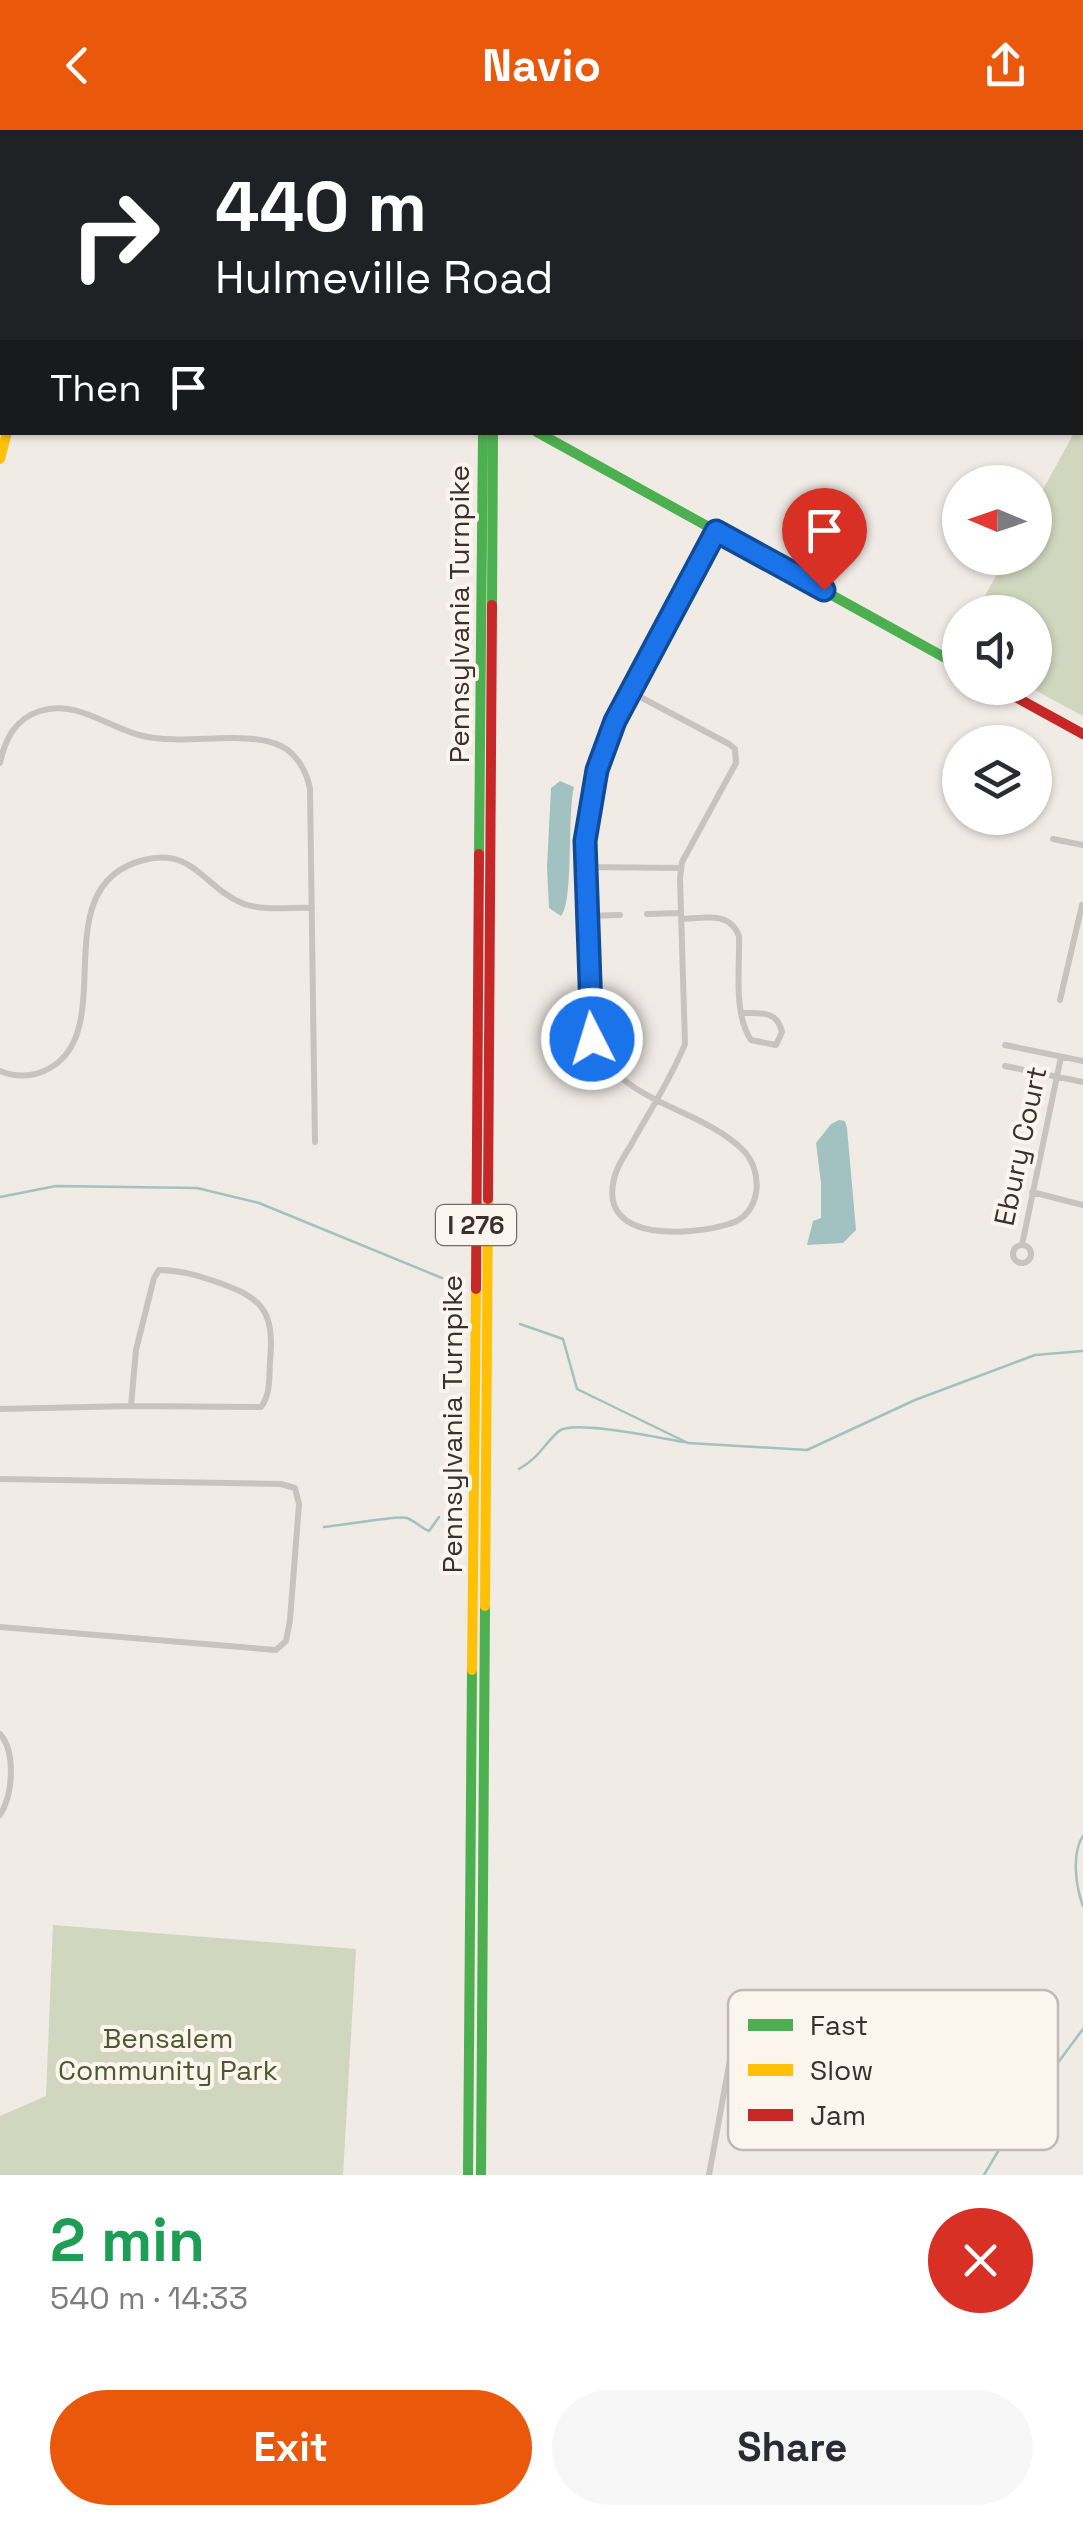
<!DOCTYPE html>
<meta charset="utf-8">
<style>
body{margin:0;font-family:"Space Grotesk",sans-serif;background:#f7f7f7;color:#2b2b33;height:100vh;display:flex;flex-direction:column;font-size:38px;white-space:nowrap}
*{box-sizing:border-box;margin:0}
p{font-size:32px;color:#7c7c81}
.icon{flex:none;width:55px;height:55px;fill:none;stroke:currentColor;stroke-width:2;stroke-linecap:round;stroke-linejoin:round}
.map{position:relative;height:2045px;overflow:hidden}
.sheet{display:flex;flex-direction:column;background:#fff;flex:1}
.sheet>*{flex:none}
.guide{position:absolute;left:0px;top:0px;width:1085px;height:305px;box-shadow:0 2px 8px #0004;background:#202124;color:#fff;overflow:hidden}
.needle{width:65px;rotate:272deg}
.fabs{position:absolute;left:942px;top:335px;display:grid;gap:20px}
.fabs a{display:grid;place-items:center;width:110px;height:110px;border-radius:50%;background:#fff;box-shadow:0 2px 8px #0004;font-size:50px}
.pin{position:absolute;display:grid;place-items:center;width:85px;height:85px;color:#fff;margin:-102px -42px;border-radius:50% 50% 50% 0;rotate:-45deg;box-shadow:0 0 10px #0007}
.pin .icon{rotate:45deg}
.me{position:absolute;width:110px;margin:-55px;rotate:355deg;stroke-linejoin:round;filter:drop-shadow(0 0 8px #0008)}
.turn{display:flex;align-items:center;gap:35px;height:210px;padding:0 50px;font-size:45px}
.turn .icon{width:130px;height:130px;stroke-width:2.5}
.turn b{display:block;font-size:70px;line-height:85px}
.then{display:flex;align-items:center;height:95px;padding:0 50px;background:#0003;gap:20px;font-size:38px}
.round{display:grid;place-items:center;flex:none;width:105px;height:105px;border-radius:52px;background:#f7f7f7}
.headline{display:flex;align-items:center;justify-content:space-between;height:170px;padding:0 50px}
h1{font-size:60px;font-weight:800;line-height:75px;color:#1e9e55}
.cta{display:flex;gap:20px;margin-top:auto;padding:20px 50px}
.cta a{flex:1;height:115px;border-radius:60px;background:#ea580c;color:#fff;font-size:40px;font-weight:800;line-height:115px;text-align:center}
.cta a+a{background:#f7f7f7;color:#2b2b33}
header{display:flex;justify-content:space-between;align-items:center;height:130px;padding:0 50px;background:#ea580c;color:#fff;font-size:45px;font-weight:800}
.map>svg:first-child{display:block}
</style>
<header><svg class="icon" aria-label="back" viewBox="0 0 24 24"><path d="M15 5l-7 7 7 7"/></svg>Navio<svg class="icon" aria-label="share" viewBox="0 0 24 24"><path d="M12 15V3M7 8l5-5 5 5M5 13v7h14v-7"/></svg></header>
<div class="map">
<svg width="1083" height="2045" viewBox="0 0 1083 2045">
<rect width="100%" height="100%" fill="#f0ebe5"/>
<!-- green -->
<path fill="#d1d6bf" d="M 1083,286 L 1083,586 L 1031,558 L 1035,558 L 1035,482 L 976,482 L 1006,428 L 1035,428 L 1035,374 L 1074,303 L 1082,302 Z
M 53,1795 L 356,1819 L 343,2045 L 0,2045 L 0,1986 L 46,1966 Z"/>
<!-- water -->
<path fill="#a1c2c1" d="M 560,651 L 574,657 C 567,685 574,772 561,786 L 549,778 L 547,737 L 551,658 Z
M 839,990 L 845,991 L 847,998 L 856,1100 L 843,1113 L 807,1115 L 813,1091 L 821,1088 L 821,1053 L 816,1013 L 831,994 Z"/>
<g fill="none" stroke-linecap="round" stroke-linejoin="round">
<!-- stream -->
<path stroke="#a1c2c1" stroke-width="2.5" d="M 0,1067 L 56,1056 L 197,1058 L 259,1073 L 442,1148
M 520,1194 L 563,1209 L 577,1259 L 688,1313 L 807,1320 L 915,1270 L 1035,1225 L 1083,1221
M 519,1339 C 540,1327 543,1315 559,1301 C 574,1289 663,1309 685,1312
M 324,1397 C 339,1396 399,1385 407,1388 C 415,1391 421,1398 429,1401 L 439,1387
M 1083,1706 C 1071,1724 1076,1757 1083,1776
M 984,2045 L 1022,1981 L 1083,1899"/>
<!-- street -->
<path stroke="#c9c3be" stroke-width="6" d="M 82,2 L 82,0
M 631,562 L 729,614 L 735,619 L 736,633 L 682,732 L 680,748 L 685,914 C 671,949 649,982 631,1015 C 625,1025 616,1037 614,1049 C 598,1114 693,1105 729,1094 C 762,1085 764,1041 743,1020 C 695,973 604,972 590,894 C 586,786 575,694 615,591 L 716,401
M 0,633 C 5,609 15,589 40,581 C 76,569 109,598 143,606 C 184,616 246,599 281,616 C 297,624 307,642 310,659 L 315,1012
M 1053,709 L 1083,715
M 585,737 L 681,738
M 647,784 L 681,783
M 586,786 L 620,785
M 682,789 C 704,788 730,781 739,806 C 740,838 733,883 751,910 L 776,915 L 782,902 C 777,880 760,883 742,883
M 1060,870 L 1082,775
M 1005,915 L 1083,931
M 1005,936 L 1083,952
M 0,941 C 15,947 30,947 44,941 C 125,906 39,756 144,730 C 194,717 205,759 244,774 C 265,781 291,777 312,778
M 1032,1062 L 1083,1075
M1013 1124a9 9 0 1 1 18 0a9 9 0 1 1-18 0Z
M 1022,1115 L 1061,927
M 159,1140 C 178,1140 197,1145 214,1151 C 261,1167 275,1179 270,1231 C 269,1246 271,1264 261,1277 L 131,1276 L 136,1220 L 154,1148 Z
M 0,1279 L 131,1276
M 0,1349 L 281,1354 L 295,1358 L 299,1374 L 290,1490 L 286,1511 L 276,1520 L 0,1497
M 0,1604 C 16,1622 13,1665 0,1685
M 709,2045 L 741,1869"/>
<!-- fast -->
<path stroke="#4caf50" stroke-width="10" d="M 13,0 L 16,2
M 484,0 L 484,2
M 537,302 L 960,536
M 492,475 L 493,302
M 479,724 L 483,302
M 468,2045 L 472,1540
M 481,2045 L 485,1476"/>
<!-- slow -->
<path stroke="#ffc107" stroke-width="10" d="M 565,2 L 566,0
M 0,329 L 6,306
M 485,1476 L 488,1069
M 472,1540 L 476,1159"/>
<!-- jam -->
<path stroke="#c62828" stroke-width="10" d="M 497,0 L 497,2
M 999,558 L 1083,604
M 488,1069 L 492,475
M 476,1159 L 479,724"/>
</g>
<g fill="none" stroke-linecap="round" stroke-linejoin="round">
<defs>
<path id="route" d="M 592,909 L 585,711 L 597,640 L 615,591 L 716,401 L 824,460"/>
</defs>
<!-- route casing -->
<use href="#route" stroke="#114b97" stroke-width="25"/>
<!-- route -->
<use href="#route" stroke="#1a73e8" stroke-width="18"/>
</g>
<g text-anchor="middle" stroke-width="8" stroke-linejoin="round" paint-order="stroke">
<!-- shield labels -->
<rect fill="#fbf5ee" stroke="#756b66" stroke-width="2.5" x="436" y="1075" width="80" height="40" rx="8"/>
<g font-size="25" font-weight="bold" fill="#3b302b">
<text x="476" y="1104">I 276</text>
</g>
<!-- street labels -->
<g font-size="28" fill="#3b302b" stroke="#fbf5ee">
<text transform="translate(459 484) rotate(-90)" y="10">Pennsylvania Turnpike</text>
<text transform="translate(1020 1016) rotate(-78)" y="10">Ebury Court</text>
<text transform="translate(452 1294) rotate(-90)" y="10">Pennsylvania Turnpike</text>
</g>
<!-- park labels -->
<g font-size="28" fill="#4a5a2e" stroke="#fbf5ee">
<text x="168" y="1918">Bensalem<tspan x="168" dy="32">Community Park</tspan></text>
</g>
</g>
<!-- legend -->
<rect x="728" y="1860" width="330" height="160" rx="15" fill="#fbf5ee" stroke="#c1bab4" stroke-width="2.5"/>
<rect x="748" y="1889" width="45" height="12" fill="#4caf50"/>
<rect x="748" y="1934" width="45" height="12" fill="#ffc107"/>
<rect x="748" y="1979" width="45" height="12" fill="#c62828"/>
<g font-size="28" fill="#3b302b">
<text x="810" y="1905">Fast</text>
<text x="810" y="1950">Slow</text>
<text x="810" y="1995">Jam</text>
</g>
</svg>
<div class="fabs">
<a><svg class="needle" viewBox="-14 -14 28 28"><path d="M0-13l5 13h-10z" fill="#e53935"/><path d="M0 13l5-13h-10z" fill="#7c7c81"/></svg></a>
<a><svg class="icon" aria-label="sound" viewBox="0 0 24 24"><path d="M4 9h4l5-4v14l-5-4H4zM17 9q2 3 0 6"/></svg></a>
<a><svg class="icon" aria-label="layers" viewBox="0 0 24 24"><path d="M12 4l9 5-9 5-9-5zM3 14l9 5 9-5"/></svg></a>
</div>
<div class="pin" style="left:824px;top:460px;background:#d93025"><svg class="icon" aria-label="arrive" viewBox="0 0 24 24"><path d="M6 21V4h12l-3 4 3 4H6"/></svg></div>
<svg class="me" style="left:592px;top:909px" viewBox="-20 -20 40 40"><circle r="17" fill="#1a73e8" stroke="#fff" stroke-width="3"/><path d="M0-11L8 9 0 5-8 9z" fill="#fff"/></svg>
<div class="guide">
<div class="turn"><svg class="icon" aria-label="right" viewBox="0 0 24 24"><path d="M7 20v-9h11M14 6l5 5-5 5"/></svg><div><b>440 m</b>Hulmeville Road</div></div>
<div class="then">Then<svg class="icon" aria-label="arrive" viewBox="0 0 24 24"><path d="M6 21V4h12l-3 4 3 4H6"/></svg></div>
</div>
</div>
<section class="sheet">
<div class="headline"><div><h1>2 min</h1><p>540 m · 14:33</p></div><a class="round" style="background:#d93025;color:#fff"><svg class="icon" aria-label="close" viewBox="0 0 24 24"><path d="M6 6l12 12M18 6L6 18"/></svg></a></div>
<div class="cta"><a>Exit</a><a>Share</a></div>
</section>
